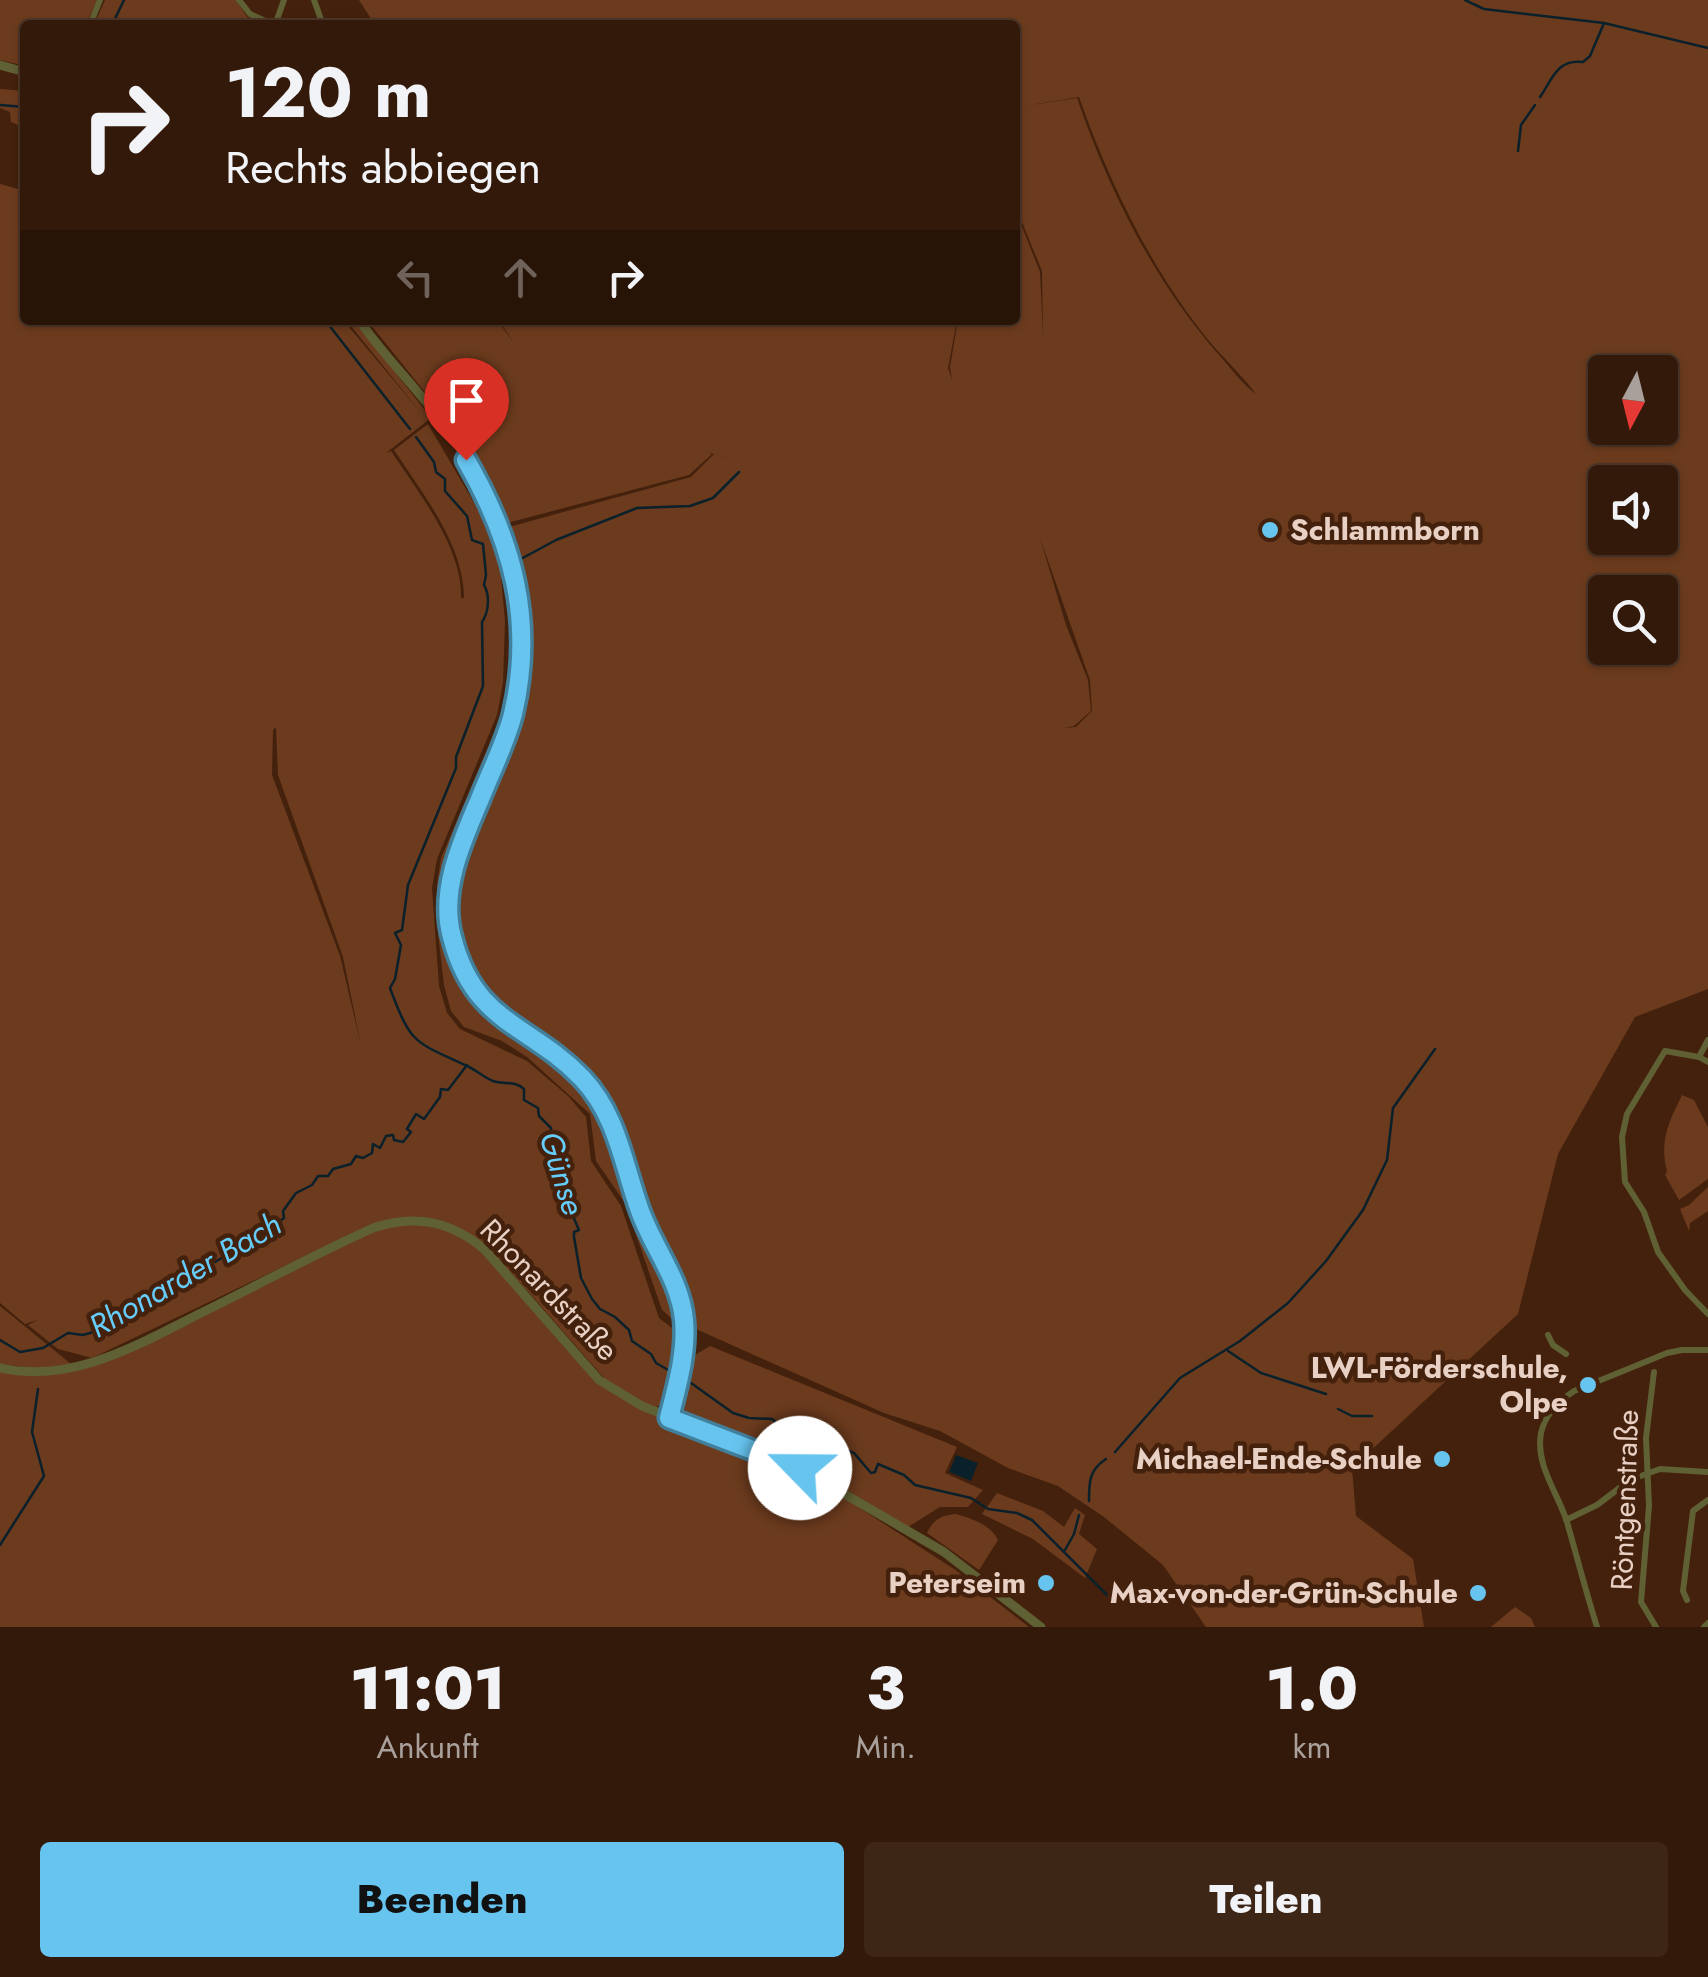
<!DOCTYPE html>
<html lang="de">
<meta charset="utf-8">
<style>
body{margin:0;font-family:Jost,sans-serif;background:#3e2617;color:#f1f3f6;height:100vh;display:flex;flex-direction:column;font-size:38px;white-space:nowrap}
*{box-sizing:border-box;margin:0}
p{font-size:32px;color:#a9a09c}
.icon{flex:none;width:55px;height:55px;fill:none;stroke:currentColor;stroke-width:2;stroke-linecap:round;stroke-linejoin:round}
.map{position:relative;height:1627px;overflow:hidden}
.panel{display:flex;flex-direction:column;background:#331909;flex:1}
.panel>*{flex:none}
.top-card{position:absolute;left:20px;top:20px;width:1000px;height:305px;border-radius:10px;box-shadow:0 2px 8px #0004,0 0 0 2px #4e382a;background:#331909;color:#f1f3f6;overflow:hidden}
.needle{width:65px;rotate:187deg}
.fabs{position:absolute;left:1588px;top:355px;display:grid;gap:20px}
.fabs a{display:grid;place-items:center;width:90px;height:90px;border-radius:10px;background:#331909;box-shadow:0 2px 8px #0004,0 0 0 2px #4e382a;font-size:50px}
.pin{position:absolute;display:grid;place-items:center;width:85px;height:85px;color:#fff;margin:-102px -42px;border-radius:50% 50% 50% 0;rotate:-45deg;box-shadow:0 0 10px #0007}
.pin .icon{rotate:45deg}
.me{position:absolute;width:110px;margin:-55px;rotate:293deg;stroke-linejoin:round;filter:drop-shadow(0 0 8px #0008)}
.turn{display:flex;align-items:center;gap:35px;height:210px;padding:0 40px;font-size:45px}
.turn .icon{width:130px;height:130px;stroke-width:2.5}
.turn b{display:block;font-size:70px;line-height:85px}
.lanes{display:flex;align-items:center;height:95px;padding:0 40px;background:#0003;justify-content:center;gap:50px;direction:ltr}
.lanes .off{opacity:.35}
.eta{display:flex;justify-content:space-evenly;align-items:center;height:170px;text-align:center}
.eta b{font-size:60px;font-weight:800;line-height:70px}
.primary-button{display:flex;gap:20px;margin-top:auto;padding:20px 40px}
.primary-button a{flex:1;height:115px;border-radius:10px;background:#66c4ef;color:#111;font-size:40px;font-weight:800;line-height:115px;text-align:center}
.primary-button a+a{background:#3e2617;color:#f1f3f6}
.map>svg:first-child{display:block}
</style>
<div class="map">
<svg width="1708" height="1627" viewBox="0 0 1708 1627">
<rect width="100%" height="100%" fill="#44210c"/>
<!-- green -->
<path fill="#6c3b1d" fill-rule="evenodd" d="M 0,0 L 97,0 L 86,25 L 25,25 L 25,66 L 0,60 Z
M 105,0 L 236,0 L 247,17 L 265,25 L 94,25 Z
M 359,0 L 1708,0 L 1708,989 L 1635,1017 L 1558,1154 L 1518,1314 L 1352,1468 L 1356,1516 L 1413,1559 L 1424,1627 L 1206,1627 L 1163,1565 L 1104,1517 L 1058,1486 L 1008,1468 L 940,1431 L 884,1413 L 696,1329 L 677,1276 L 643,1208 L 634,1206 L 674,1291 L 679,1325 L 662,1310 L 625,1203 L 596,1161 L 590,1114 L 527,1057 L 502,1041 L 464,1027 L 451,1011 L 444,985 L 437,925 L 437,885 L 441,858 L 502,714 L 508,671 L 516,675 C 513,690 512,706 507,720 C 477,815 402,913 482,1006 C 503,1032 536,1045 562,1066 C 576,1077 586,1091 597,1106 L 603,1100 C 569,1051 506,1034 473,984 C 412,891 495,805 515,716 C 529,651 522,591 505,528 L 691,477 L 714,454 L 749,465 L 704,451 L 712,454 L 689,475 L 507,523 L 473,460 L 424,391 L 367,320 L 497,320 L 514,343 L 499,320 L 957,320 L 948,368 L 952,380 L 950,367 L 958,320 L 1015,320 L 1015,209 L 1040,272 L 1043,337 L 1042,271 L 1015,205 L 1015,106 L 1018,106 L 1015,105 L 1015,25 L 375,25 ZM 1079,97 C 1109,182 1149,265 1205,336 C 1221,356 1241,374 1256,394 C 1242,384 1231,368 1219,355 C 1154,281 1109,191 1077,98 L 1024,106 ZM 1605,372 L 1660,372 L 1660,428 L 1605,428 ZM 1605,482 L 1660,482 L 1660,538 L 1605,538 ZM 1040,538 L 1090,680 L 1092,711 L 1076,727 L 1065,728 L 1074,726 L 1091,711 L 1088,680 L 1066,625 ZM 1605,592 L 1660,592 L 1660,648 L 1605,648 Z
M 0,89 L 25,91 L 25,128 L 11,122 L 10,112 L 0,108 Z
M 0,184 L 25,191 L 25,320 L 343,320 L 422,414 L 346,320 L 354,320 L 431,418 L 386,453 L 391,451 C 418,492 463,548 461,598 L 464,598 C 464,545 423,494 394,450 L 428,424 L 490,530 L 499,556 L 505,621 L 503,683 L 497,715 L 437,859 L 432,888 L 439,986 L 447,1013 L 460,1029 L 527,1061 L 568,1096 L 586,1117 L 591,1161 L 621,1206 L 659,1318 L 681,1335 L 679,1359 L 670,1400 L 654,1408 L 624,1393 L 604,1378 C 580,1351 556,1323 532,1296 C 482,1241 448,1199 368,1226 L 92,1358 L 58,1349 L 28,1325 L 37,1320 L 25,1324 L 0,1303 ZM 276,727 L 278,775 L 343,957 L 361,1045 L 340,956 L 272,775 L 273,730 Z
M 1682,1095 L 1694,1100 L 1708,1127 L 1708,1179 L 1679,1200 L 1665,1175 L 1667,1171 C 1659,1141 1669,1122 1682,1095 Z
M 1708,1187 L 1708,1211 L 1690,1223 L 1689,1231 L 1680,1209 L 1689,1205 Z
M 419,1221 L 465,1237 L 485,1254 L 596,1383 L 671,1423 L 798,1472 L 841,1496 L 954,1569 L 1029,1627 L 0,1627 L 0,1370 L 37,1376 L 78,1369 L 372,1230 Z
M 0,1306 L 71,1364 L 44,1369 L 0,1364 Z
M 710,1346 L 957,1447 L 945,1473 L 983,1490 L 968,1507 L 940,1507 L 908,1527 L 801,1462 L 693,1421 C 670,1400 681,1386 688,1359 Z
M 997,1493 L 1043,1511 L 1064,1527 L 1075,1508 L 1085,1515 L 1079,1534 L 1097,1549 L 1085,1578 L 1033,1539 L 982,1514 Z
M 955,1514 C 971,1518 990,1524 998,1540 L 979,1570 L 927,1533 C 934,1519 940,1516 955,1514 Z
M 1515,1607 L 1531,1618 L 1535,1627 L 1491,1627 Z"/>
<!-- water -->
<path fill="#0a202a" d="M 956,1455 L 978,1463 L 971,1481 L 949,1472 Z"/>
<g fill="none" stroke-linecap="round" stroke-linejoin="round">
<!-- stream -->
<path stroke="#0a202a" stroke-width="2.5" d="M 1465,0 L 1484,9 L 1604,23 L 1708,48
M 112,25 L 124,0
M 1540,97 C 1553,78 1557,59 1583,62 L 1590,56 L 1604,23
M 0,105 L 25,107
M 1518,151 L 1521,125 L 1535,105
M 325,320 L 410,429
M 416,437 L 434,462 L 436,472 L 445,479 L 445,491 L 467,516 L 472,540 L 483,544 L 486,575 L 484,585 C 490,595 489,612 482,622 L 483,686 L 456,757 L 456,768 L 408,885 L 402,930 L 395,933 L 401,945 L 395,979 L 390,988 C 411,1044 413,1041 465,1065 C 475,1069 483,1077 493,1081 C 505,1085 514,1080 524,1089 L 524,1100 L 538,1108 L 539,1116 L 551,1128 L 551,1153 L 558,1155 L 565,1198 L 579,1230 L 574,1232 L 574,1237 L 581,1278 L 592,1299 L 600,1309 L 615,1317 L 629,1330 L 632,1341 L 651,1354 L 656,1363 L 677,1375
M 519,560 L 556,540 L 637,508 L 690,506 L 713,498 L 739,472
M 0,1340 L 20,1352 L 43,1348 L 68,1333 L 83,1335 L 100,1330 L 122,1312 L 137,1308 L 196,1266 L 206,1267 L 213,1254 L 215,1262 L 225,1256 L 226,1249 L 238,1248 L 242,1238 L 250,1238 L 254,1231 L 261,1234 L 284,1218 L 283,1211 L 296,1193 L 312,1185 L 318,1176 L 328,1176 L 333,1169 L 351,1164 L 356,1156 L 363,1158 L 372,1153 L 373,1144 L 380,1148 L 386,1136 L 393,1135 L 394,1140 L 403,1142 L 411,1132 L 407,1129 L 416,1114 L 424,1119 L 440,1097 L 441,1089 L 448,1090 L 467,1065
M 1228,1351 L 1261,1373 L 1326,1394
M 684,1378 L 733,1413 L 749,1418 L 772,1419 L 787,1431 L 854,1453 L 871,1473 L 875,1472 L 878,1464 L 904,1475 L 915,1485 L 971,1498 L 988,1509 L 1017,1513 L 1032,1520 L 1108,1596
M 1338,1409 L 1352,1416 L 1372,1416
M 1115,1452 L 1180,1378 L 1240,1341 L 1288,1303 L 1326,1261 L 1363,1210 L 1387,1160 L 1393,1108 L 1435,1049
M 1089,1501 C 1089,1482 1089,1470 1106,1459
M 0,1545 L 44,1476 L 32,1432 L 38,1389
M 1065,1550 L 1074,1534 L 1079,1515"/>
<!-- minor -->
<path stroke="#5f6033" stroke-width="6" d="M 239,0 L 250,14 L 274,25
M 314,0 L 323,25
M 90,25 L 100,0
M 275,25 L 284,0
M 1699,1057 L 1708,1040
M 1708,1062 L 1699,1057 L 1665,1051 L 1627,1114 L 1622,1137 L 1625,1182 L 1644,1212 L 1658,1252 L 1685,1290 L 1708,1314
M 1548,1335 L 1553,1345 L 1566,1354
M 1654,1372 L 1646,1438 L 1649,1506 L 1641,1602 L 1656,1627
M 1566,1520 L 1597,1505 L 1630,1480 L 1660,1469 L 1708,1472
M 1687,1600 L 1683,1591 L 1693,1511 L 1708,1500
M 1597,1627 C 1586,1592 1577,1557 1567,1522 C 1558,1493 1535,1465 1541,1433 C 1545,1414 1559,1401 1574,1391 L 1667,1353 L 1682,1350 L 1708,1350
M 1704,1627 L 1708,1623"/>
<!-- tertiary -->
<path stroke="#5f6033" stroke-width="9" d="M 0,65 L 25,72
M 359,320 C 379,349 404,375 426,402 C 467,452 501,512 516,575 C 525,618 524,675 512,717 C 489,796 424,878 458,962 C 482,1021 543,1036 583,1079 C 617,1117 623,1163 639,1209 C 653,1248 680,1279 684,1321 C 687,1354 677,1386 669,1417
M 0,1368 C 75,1385 144,1341 209,1309 C 263,1282 318,1253 373,1228 C 416,1214 451,1221 485,1250 L 599,1380 L 642,1406 L 800,1468 L 944,1552 L 1041,1627"/>
</g>
<g fill="none" stroke-linecap="round" stroke-linejoin="round">
<defs>
<path id="route" d="M 466,460 C 512,540 535,620 513,714 C 506,742 491,771 480,799 C 462,841 439,891 452,937 C 474,1024 529,1023 582,1078 C 617,1115 623,1163 639,1208 C 652,1247 680,1278 684,1320 C 687,1353 677,1386 669,1418 L 800,1468"/>
</defs>
<!-- route casing -->
<use href="#route" stroke="#427f9b" stroke-width="25"/>
<!-- route -->
<use href="#route" stroke="#66c4ef" stroke-width="18"/>
</g>
<!-- markers -->
<g fill="#66c4ef" stroke="#44210c" stroke-width="4">
<circle cx="1270" cy="530" r="10"/>
<circle cx="1588" cy="1385" r="10"/>
<circle cx="1442" cy="1459" r="10"/>
<circle cx="1046" cy="1583" r="10"/>
<circle cx="1478" cy="1593" r="10"/>
</g>
<g text-anchor="middle" stroke-width="9" stroke-linejoin="round" paint-order="stroke">
<!-- poi labels -->
<g font-size="30" font-weight="bold" fill="#e8d0c4" stroke="#44210c" text-anchor="end">
<text x="1290" y="540" text-anchor="start">Schlammborn</text>
<text x="1568" y="1378">LWL-Förderschule,<tspan x="1568" dy="34">Olpe</tspan></text>
<text x="1422" y="1469">Michael-Ende-Schule</text>
<text x="1026" y="1593">Peterseim</text>
<text x="1458" y="1603">Max-von-der-Grün-Schule</text>
</g>
<!-- street labels -->
<g font-size="30" fill="#e8d0c4" stroke="#44210c">
<text transform="translate(549 1290) rotate(46)" y="10">Rhonardstraße</text>
<text transform="translate(1625 1500) rotate(-88)" y="10">Röntgenstraße</text>
</g>
<!-- water labels -->
<g font-size="32" font-style="italic" fill="#66cdfa" stroke="#44210c">
<text transform="translate(562 1173) rotate(73)" y="11">Günse</text>
<text transform="translate(185 1275) rotate(-30)" y="11">Rhonarder Bach</text>
</g>
</g>
</svg>
<div class="fabs">
<a><svg class="needle" viewBox="-14 -14 28 28"><path d="M0-13l5 13h-10z" fill="#e53935"/><path d="M0 13l5-13h-10z" fill="#a9a09c"/></svg></a>
<a><svg class="icon" aria-label="sound" viewBox="0 0 24 24"><path d="M4 9h4l5-4v14l-5-4H4zM17 9q2 3 0 6"/></svg></a>
<a><svg class="icon" aria-label="search" viewBox="0 0 24 24"><circle cx="10" cy="10" r="6"/><path d="M15 15l6 6"/></svg></a>
</div>
<div class="pin" style="left:466px;top:460px;background:#d93025"><svg class="icon" aria-label="arrive" viewBox="0 0 24 24"><path d="M6 21V4h12l-3 4 3 4H6"/></svg></div>
<svg class="me" style="left:800px;top:1468px" viewBox="-20 -20 40 40"><circle r="19" fill="#fff"/><path d="M0-13L10 11 0 6-10 11z" fill="#66c4ef"/></svg>
<div class="top-card">
<div class="turn"><svg class="icon" aria-label="right" viewBox="0 0 24 24"><path d="M7 20v-9h11M14 6l5 5-5 5"/></svg><div><b>120 m</b>Rechts abbiegen</div></div>
<div class="lanes"><svg class="icon off" aria-label="left" viewBox="0 0 24 24"><path d="M17 20v-9H6M10 6l-5 5 5 5"/></svg><svg class="icon off" aria-label="ahead" viewBox="0 0 24 24"><path d="M12 20V5M6 11l6-6 6 6"/></svg><svg class="icon" aria-label="right" viewBox="0 0 24 24"><path d="M7 20v-9h11M14 6l5 5-5 5"/></svg></div>
</div>
</div>
<section class="panel">
<div class="eta">
<div><b>11:01</b><p>Ankunft</p></div>
<div><b>3</b><p>Min.</p></div>
<div><b>1.0</b><p>km</p></div>
</div>
<div class="primary-button"><a>Beenden</a><a>Teilen</a></div>
</section>
